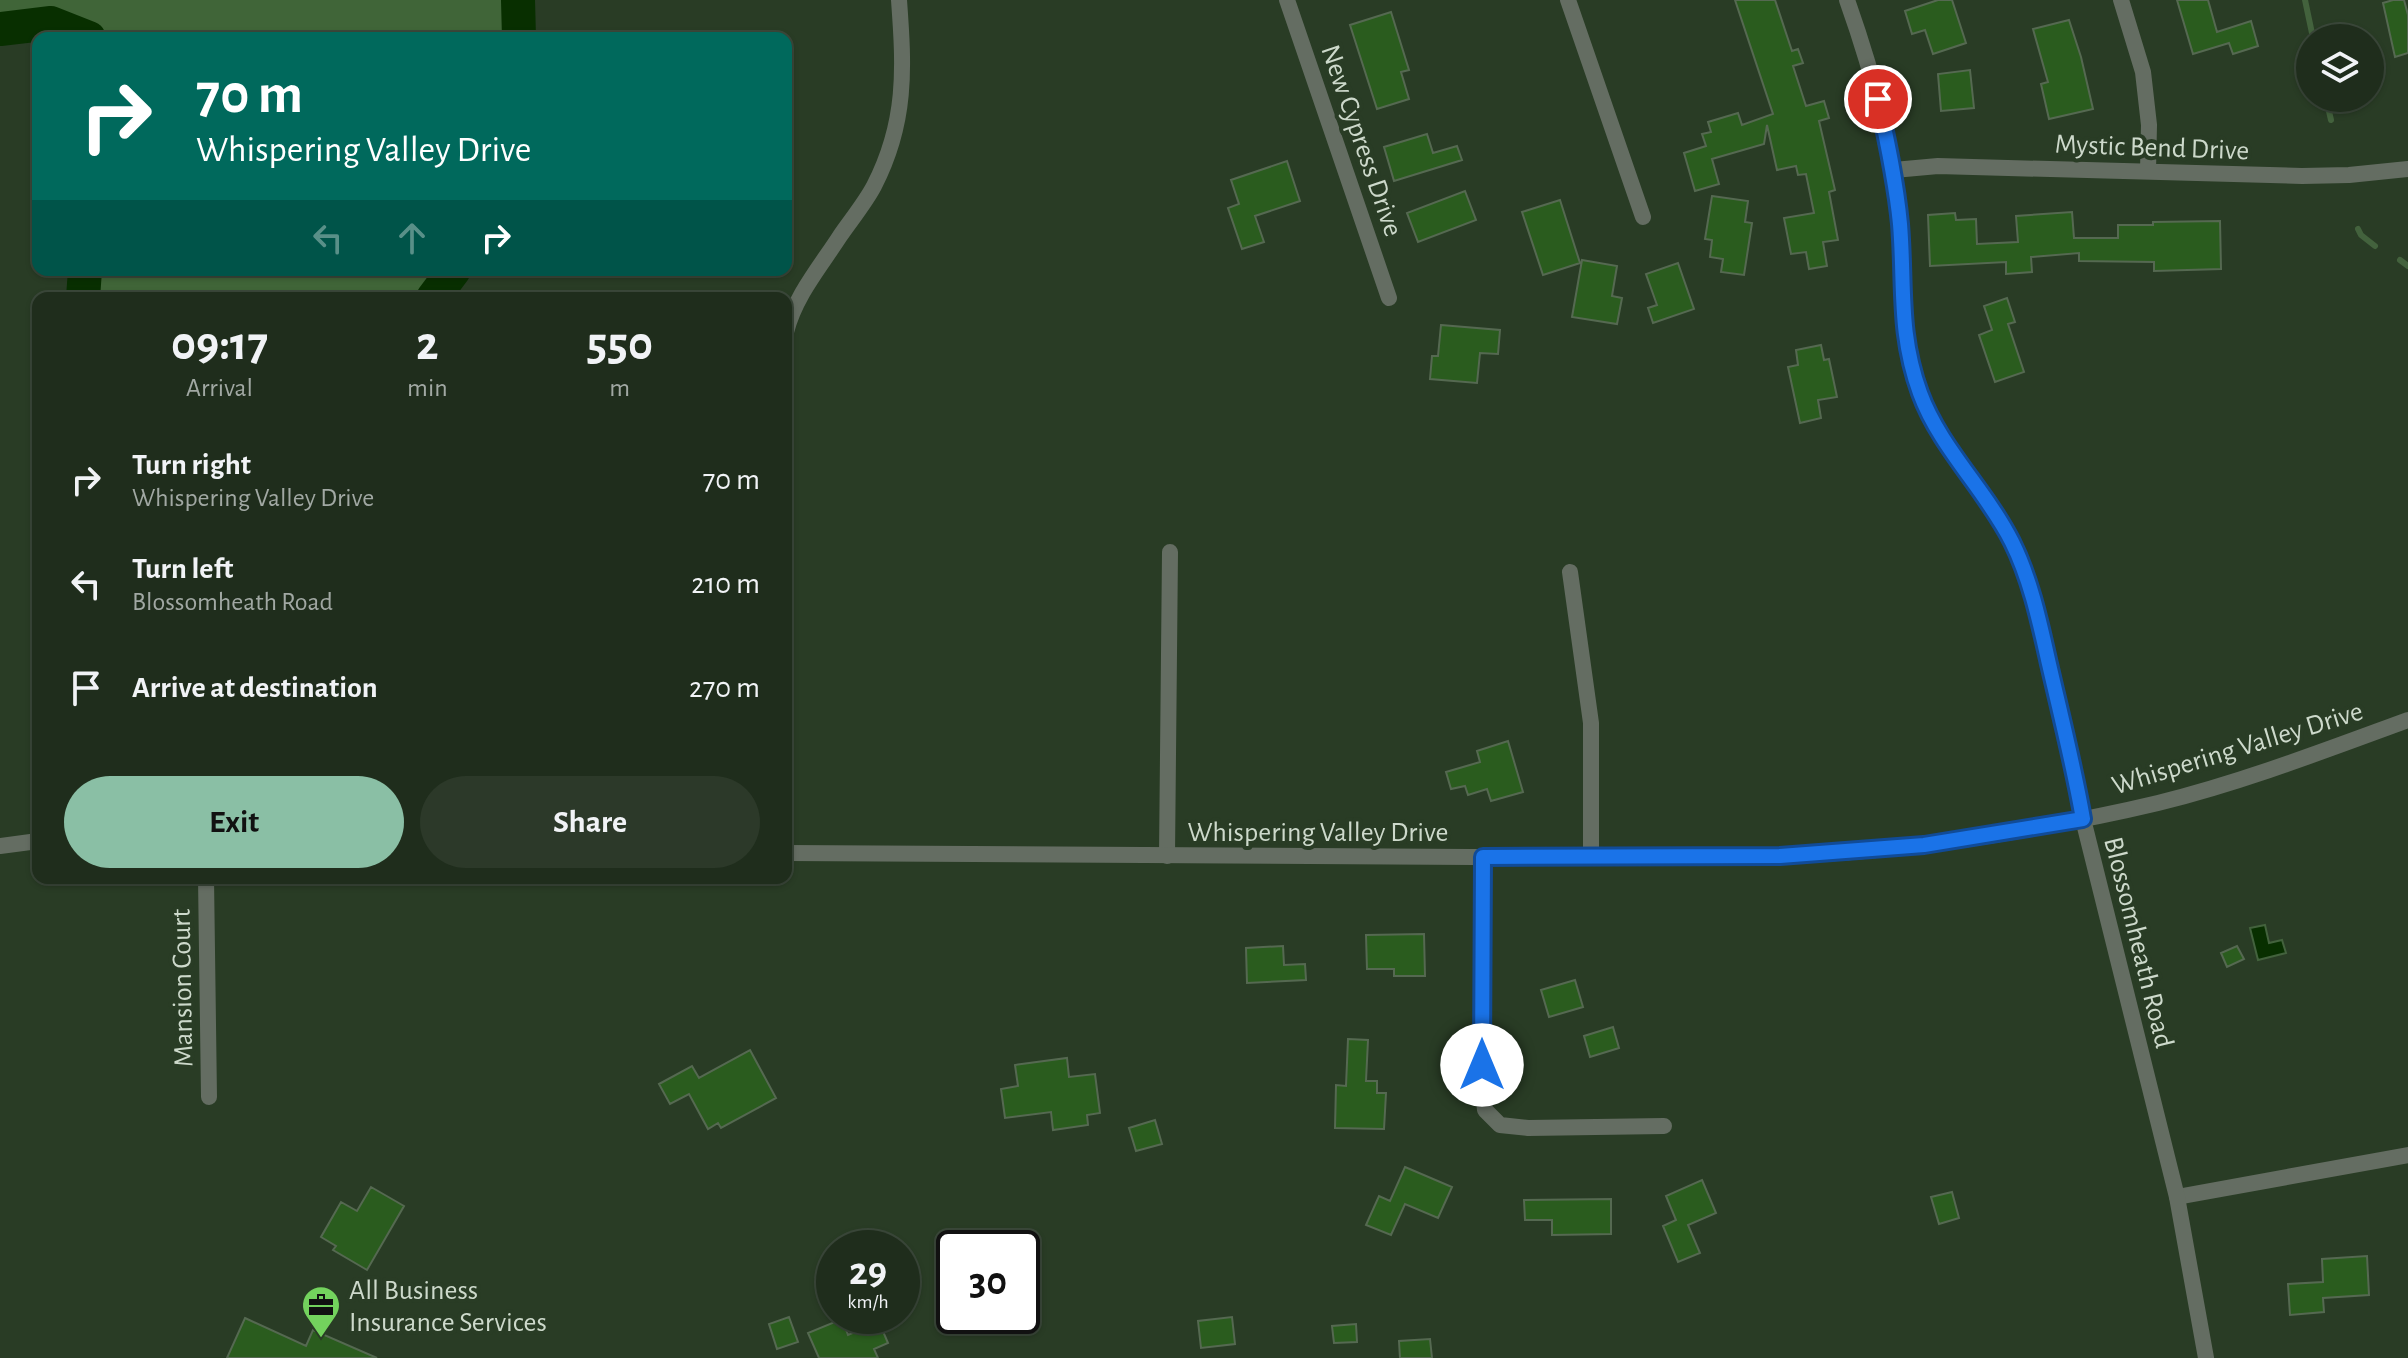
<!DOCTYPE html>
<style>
body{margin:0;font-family:"Alegreya Sans",sans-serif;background:#2c3929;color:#f1f3f6;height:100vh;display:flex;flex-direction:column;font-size:30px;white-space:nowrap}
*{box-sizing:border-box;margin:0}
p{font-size:26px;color:#a1a8a3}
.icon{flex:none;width:44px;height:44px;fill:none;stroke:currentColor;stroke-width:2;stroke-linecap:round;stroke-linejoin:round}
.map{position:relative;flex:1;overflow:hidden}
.side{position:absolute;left:32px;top:292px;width:760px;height:592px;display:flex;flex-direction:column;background:#1f2d1c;border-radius:16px;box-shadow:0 2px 6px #0004,0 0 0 2px #3c493b}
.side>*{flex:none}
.banner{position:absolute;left:32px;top:32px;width:760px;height:244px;border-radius:16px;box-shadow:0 2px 6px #0004,0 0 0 2px #3c493b;background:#00695c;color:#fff;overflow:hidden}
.tools{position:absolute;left:2296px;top:24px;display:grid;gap:16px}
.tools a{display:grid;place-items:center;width:88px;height:88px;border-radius:50%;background:#1f2d1c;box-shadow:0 2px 6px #0004,0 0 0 2px #3c493b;font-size:40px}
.speed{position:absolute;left:816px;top:1230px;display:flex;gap:16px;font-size:40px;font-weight:700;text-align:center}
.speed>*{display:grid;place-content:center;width:104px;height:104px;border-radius:50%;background:#1f2d1c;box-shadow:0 2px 6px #0004,0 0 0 2px #3c493b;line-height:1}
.speed small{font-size:20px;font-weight:400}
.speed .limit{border:4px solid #111;border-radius:12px;background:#fff;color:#111}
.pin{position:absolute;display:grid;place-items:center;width:68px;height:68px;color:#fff;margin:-34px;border:4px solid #fff;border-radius:50%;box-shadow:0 2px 8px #0007}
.me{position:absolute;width:88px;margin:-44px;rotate:0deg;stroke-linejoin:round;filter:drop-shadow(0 0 6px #0008)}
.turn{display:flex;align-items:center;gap:28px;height:168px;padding:0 32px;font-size:36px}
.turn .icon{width:104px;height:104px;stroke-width:2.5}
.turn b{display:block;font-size:56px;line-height:68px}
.lanes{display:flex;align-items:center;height:76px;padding:0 32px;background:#0003;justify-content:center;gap:40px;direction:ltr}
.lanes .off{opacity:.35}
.eta{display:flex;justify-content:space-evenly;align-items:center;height:136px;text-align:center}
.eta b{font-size:48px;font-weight:700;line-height:56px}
.cta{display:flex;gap:16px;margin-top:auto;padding:16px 32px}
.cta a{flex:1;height:92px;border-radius:48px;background:#8abfa5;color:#111;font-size:32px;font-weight:700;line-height:92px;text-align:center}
.cta a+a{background:#2c3929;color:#f1f3f6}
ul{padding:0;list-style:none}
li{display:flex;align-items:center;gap:24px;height:104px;padding:0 32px}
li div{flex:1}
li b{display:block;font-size:30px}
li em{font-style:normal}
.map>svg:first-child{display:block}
</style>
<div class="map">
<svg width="2408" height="1358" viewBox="0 0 2408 1358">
<rect width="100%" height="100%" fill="#293c25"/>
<!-- green -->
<path fill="#406538" d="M 0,0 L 518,0 L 519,38 L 89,38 L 51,23 L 0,29 Z
M 85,270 L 454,270 L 433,298 L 83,298 Z"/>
<!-- water -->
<path fill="#082f00" stroke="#43623d" stroke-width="2" d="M 2265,925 L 2269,943 L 2282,940 L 2286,953 L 2258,960 L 2250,928 Z"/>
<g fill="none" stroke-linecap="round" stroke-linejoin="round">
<!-- stream -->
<path stroke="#43623d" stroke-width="6" d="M 2305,0 L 2313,38
M 2326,98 L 2331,120
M 2358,229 L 2361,235 L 2375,246
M 2400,260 L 2408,266"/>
<!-- river -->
<path stroke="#082f00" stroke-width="34" d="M 518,0 L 519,38
M 0,29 L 51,23 L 89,38
M 83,298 L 85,270
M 433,298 L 454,270"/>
</g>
<!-- building -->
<path fill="#2a5c1e" stroke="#556951" stroke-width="2" d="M 1735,0 L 1775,0 L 1792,51 L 1798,49 L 1803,63 L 1793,66 L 1806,106 L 1824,101 L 1829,118 L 1819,121 L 1835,190 L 1829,192 L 1838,240 L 1823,242 L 1827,266 L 1809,269 L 1806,252 L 1791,254 L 1784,218 L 1814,213 L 1806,174 L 1798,175 L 1796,166 L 1777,170 L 1767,125 L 1764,144 L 1712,159 L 1719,184 L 1695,191 L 1684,153 L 1706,146 L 1702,134 L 1711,132 L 1708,122 L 1738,113 L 1742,125 L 1773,114 Z
M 1938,0 L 1952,0 L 1966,43 L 1933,54 L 1925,30 L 1912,34 L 1905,11 Z
M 2177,0 L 2208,0 L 2217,32 L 2251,21 L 2258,46 L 2233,54 L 2229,43 L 2193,54 Z
M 2393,0 L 2404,0 L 2408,15 L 2408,53 L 2395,57 L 2383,3 Z
M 1391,12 L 1409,70 L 1401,72 L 1409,99 L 1377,109 L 1350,25 Z
M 2069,20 L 2081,57 L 2093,109 L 2049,119 L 2041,84 L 2048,82 L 2033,29 Z
M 1970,70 L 1974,108 L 1941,111 L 1938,74 Z
M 1427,134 L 1433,153 L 1457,146 L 1462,160 L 1394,181 L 1384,147 Z
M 1287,161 L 1300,201 L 1255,216 L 1264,242 L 1242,249 L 1228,208 L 1239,204 L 1231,180 Z
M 1465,191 L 1476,220 L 1418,242 L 1407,213 Z
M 1712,196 L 1748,201 L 1745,222 L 1752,223 L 1744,275 L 1721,272 L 1723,259 L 1710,257 L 1712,240 L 1705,239 Z
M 1560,200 L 1580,263 L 1543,275 L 1522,212 Z
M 2072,212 L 2074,238 L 2118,238 L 2118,225 L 2153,225 L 2153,222 L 2220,221 L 2221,269 L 2154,271 L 2154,262 L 2079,261 L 2079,253 L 2031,257 L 2032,272 L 2006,274 L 2006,262 L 1930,266 L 1928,215 L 1955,213 L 1956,220 L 1976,219 L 1977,244 L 2018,242 L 2016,216 Z
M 1582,260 L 1617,266 L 1612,296 L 1622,298 L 1617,324 L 1572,317 Z
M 1678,263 L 1694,309 L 1653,323 L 1648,308 L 1657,305 L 1646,274 Z
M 2007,298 L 2015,322 L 2008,324 L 2024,372 L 1995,382 L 1979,335 L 1992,330 L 1984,306 Z
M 1441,325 L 1500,330 L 1498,354 L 1480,353 L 1477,383 L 1430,379 L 1432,356 L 1438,356 Z
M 1821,345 L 1824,360 L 1829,359 L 1837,397 L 1818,400 L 1821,418 L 1800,423 L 1788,367 L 1798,365 L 1796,350 Z
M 1508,741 L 1523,792 L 1491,801 L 1487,789 L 1468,795 L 1465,786 L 1451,789 L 1446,772 L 1480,762 L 1477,751 Z
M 1424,934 L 1425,976 L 1394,976 L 1394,969 L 1367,969 L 1366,935 Z
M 1283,946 L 1284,965 L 1305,964 L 1306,980 L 1247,983 L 1246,948 Z
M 2237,946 L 2244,959 L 2227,967 L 2221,953 Z
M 1575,980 L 1583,1007 L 1549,1017 L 1541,990 Z
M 1613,1027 L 1619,1048 L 1590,1057 L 1584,1036 Z
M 1348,1039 L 1368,1040 L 1366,1081 L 1377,1081 L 1377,1093 L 1386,1093 L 1384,1129 L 1335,1128 L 1336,1085 L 1346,1086 Z
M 750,1050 L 776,1098 L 721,1128 L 718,1123 L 708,1129 L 689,1094 L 670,1104 L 659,1084 L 692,1066 L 699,1078 Z
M 1067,1058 L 1069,1077 L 1095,1074 L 1100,1113 L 1087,1115 L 1088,1125 L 1053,1130 L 1051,1112 L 1005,1118 L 1001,1089 L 1018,1086 L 1015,1065 Z
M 1155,1120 L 1162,1144 L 1136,1151 L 1129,1128 Z
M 1405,1167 L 1452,1187 L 1438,1218 L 1405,1204 L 1391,1235 L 1366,1225 L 1379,1196 L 1390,1201 Z
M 1702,1180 L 1716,1213 L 1688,1225 L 1700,1253 L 1678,1262 L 1663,1226 L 1676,1220 L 1666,1196 Z
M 371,1187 L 404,1206 L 367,1270 L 333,1250 L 336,1246 L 321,1237 L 341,1202 L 357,1211 Z
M 1952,1192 L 1959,1218 L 1939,1224 L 1931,1197 Z
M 1611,1199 L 1611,1234 L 1552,1235 L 1552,1220 L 1525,1220 L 1524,1200 Z
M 2367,1256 L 2369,1295 L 2323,1298 L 2324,1312 L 2290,1315 L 2288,1284 L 2323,1282 L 2322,1259 Z
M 789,1317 L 798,1342 L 777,1349 L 769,1324 Z
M 1232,1317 L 1235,1344 L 1201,1348 L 1198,1321 Z
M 245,1318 L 306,1346 L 313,1330 L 377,1358 L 227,1358 Z
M 842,1319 L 848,1335 L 879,1322 L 888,1343 L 874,1349 L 878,1358 L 819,1358 L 808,1333 Z
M 1356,1324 L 1357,1342 L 1334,1343 L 1332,1326 Z
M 1430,1339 L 1432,1358 L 1400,1358 L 1399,1341 Z"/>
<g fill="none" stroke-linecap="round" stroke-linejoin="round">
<!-- minor -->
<path stroke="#646d62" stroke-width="16" d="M 1287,0 L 1389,298
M 1568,0 L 1643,217
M 1847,0 C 1873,73 1893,147 1900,224 C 1905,285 1898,333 1920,392 C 1940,448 1986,490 2012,542 C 2031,580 2040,624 2049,664 C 2061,716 2074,767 2083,819
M 2121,0 L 2143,72 L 2149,125 L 2148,171
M 1894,170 L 1938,166 L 2302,176 L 2349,175 L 2408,169
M 786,332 C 795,296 820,267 840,236 C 851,220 865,203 874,186 C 907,122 904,68 899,0
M 1570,572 L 1591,723 L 1591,858
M 1167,856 L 1170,552
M 1483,857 L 1483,1091 L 1485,1110 L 1500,1125 L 1528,1128 L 1664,1126
M 206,878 L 209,1097
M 2177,1197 L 2408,1155"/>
<!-- tertiary -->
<path stroke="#646d62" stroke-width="16" d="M 2083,819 L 2177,1197 L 2206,1358
M 0,846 L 38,841
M 786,853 C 1014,855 1242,856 1470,857 C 1631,857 1795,864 1955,841 C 2023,831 2091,819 2158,803 C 2243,782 2326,750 2408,720"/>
</g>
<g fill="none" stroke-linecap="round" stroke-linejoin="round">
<defs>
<path id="route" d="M 1482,1065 L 1483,857 L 1780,856 L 1924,845 L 2083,819 C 2074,767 2061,716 2049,664 C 2040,624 2031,580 2012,542 C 1986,490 1940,448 1920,393 C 1898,333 1905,285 1900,224 C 1896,182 1887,140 1878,99"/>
</defs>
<!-- route casing -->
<use href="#route" stroke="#114b97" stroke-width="20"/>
<!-- route -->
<use href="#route" stroke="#1a73e8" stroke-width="14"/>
</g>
<!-- icons -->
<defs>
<symbol id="office-pin" viewBox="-11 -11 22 30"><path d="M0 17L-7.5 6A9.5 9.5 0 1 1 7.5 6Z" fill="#73d25d" stroke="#293c25"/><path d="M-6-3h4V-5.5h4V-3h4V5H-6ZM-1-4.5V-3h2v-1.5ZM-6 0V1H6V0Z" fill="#111"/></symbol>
</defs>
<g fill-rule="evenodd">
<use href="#office-pin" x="299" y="1283" width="44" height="60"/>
</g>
<g text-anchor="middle" stroke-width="8" stroke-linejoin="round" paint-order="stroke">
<!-- street labels -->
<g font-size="28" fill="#cdd9cb" stroke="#293c25">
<text transform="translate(1363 140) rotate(71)" y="10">New Cypress Drive</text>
<text transform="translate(2152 146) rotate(2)" y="10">Mystic Bend Drive</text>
<text transform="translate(2237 747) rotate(-17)" y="10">Whispering Valley Drive</text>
<text x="1318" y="841">Whispering Valley Drive</text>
<text transform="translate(2140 942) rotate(76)" y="10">Blossomheath Road</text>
<text transform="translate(181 988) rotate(-91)" y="10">Mansion Court</text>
</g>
<!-- poi labels -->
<g font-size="28" fill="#cdd9cb" stroke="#293c25" text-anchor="start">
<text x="349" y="1299">All Business<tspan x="349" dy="32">Insurance Services</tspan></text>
</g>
</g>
</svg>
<div class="tools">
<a><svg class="icon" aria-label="layers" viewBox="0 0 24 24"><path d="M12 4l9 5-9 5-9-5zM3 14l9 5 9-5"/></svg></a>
</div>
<div class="speed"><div>29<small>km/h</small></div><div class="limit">30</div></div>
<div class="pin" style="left:1878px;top:99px;background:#d93025"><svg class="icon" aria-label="arrive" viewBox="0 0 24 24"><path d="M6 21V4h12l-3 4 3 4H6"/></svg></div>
<svg class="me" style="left:1482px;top:1065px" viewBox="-20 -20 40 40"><circle r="19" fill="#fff"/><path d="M0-13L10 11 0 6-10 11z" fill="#1a73e8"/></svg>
<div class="banner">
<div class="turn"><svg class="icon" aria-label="right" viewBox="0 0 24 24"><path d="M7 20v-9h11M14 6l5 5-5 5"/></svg><div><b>70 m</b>Whispering Valley Drive</div></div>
<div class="lanes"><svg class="icon off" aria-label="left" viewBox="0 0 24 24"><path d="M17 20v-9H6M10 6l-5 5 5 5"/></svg><svg class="icon off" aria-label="ahead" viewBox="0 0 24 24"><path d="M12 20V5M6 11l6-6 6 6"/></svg><svg class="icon" aria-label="right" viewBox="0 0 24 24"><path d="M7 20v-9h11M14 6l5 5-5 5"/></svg></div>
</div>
<section class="side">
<div class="eta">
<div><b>09:17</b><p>Arrival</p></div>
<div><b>2</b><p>min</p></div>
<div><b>550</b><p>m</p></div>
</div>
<ul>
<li><svg class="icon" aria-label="right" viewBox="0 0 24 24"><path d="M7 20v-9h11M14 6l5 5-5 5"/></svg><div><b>Turn right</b><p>Whispering Valley Drive</p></div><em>70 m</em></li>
<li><svg class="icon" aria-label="left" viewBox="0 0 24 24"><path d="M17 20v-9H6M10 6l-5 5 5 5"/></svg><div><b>Turn left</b><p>Blossomheath Road</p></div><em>210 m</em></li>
<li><svg class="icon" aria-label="arrive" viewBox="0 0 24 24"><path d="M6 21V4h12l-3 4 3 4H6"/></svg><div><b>Arrive at destination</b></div><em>270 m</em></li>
</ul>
<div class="cta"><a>Exit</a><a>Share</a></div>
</section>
</div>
